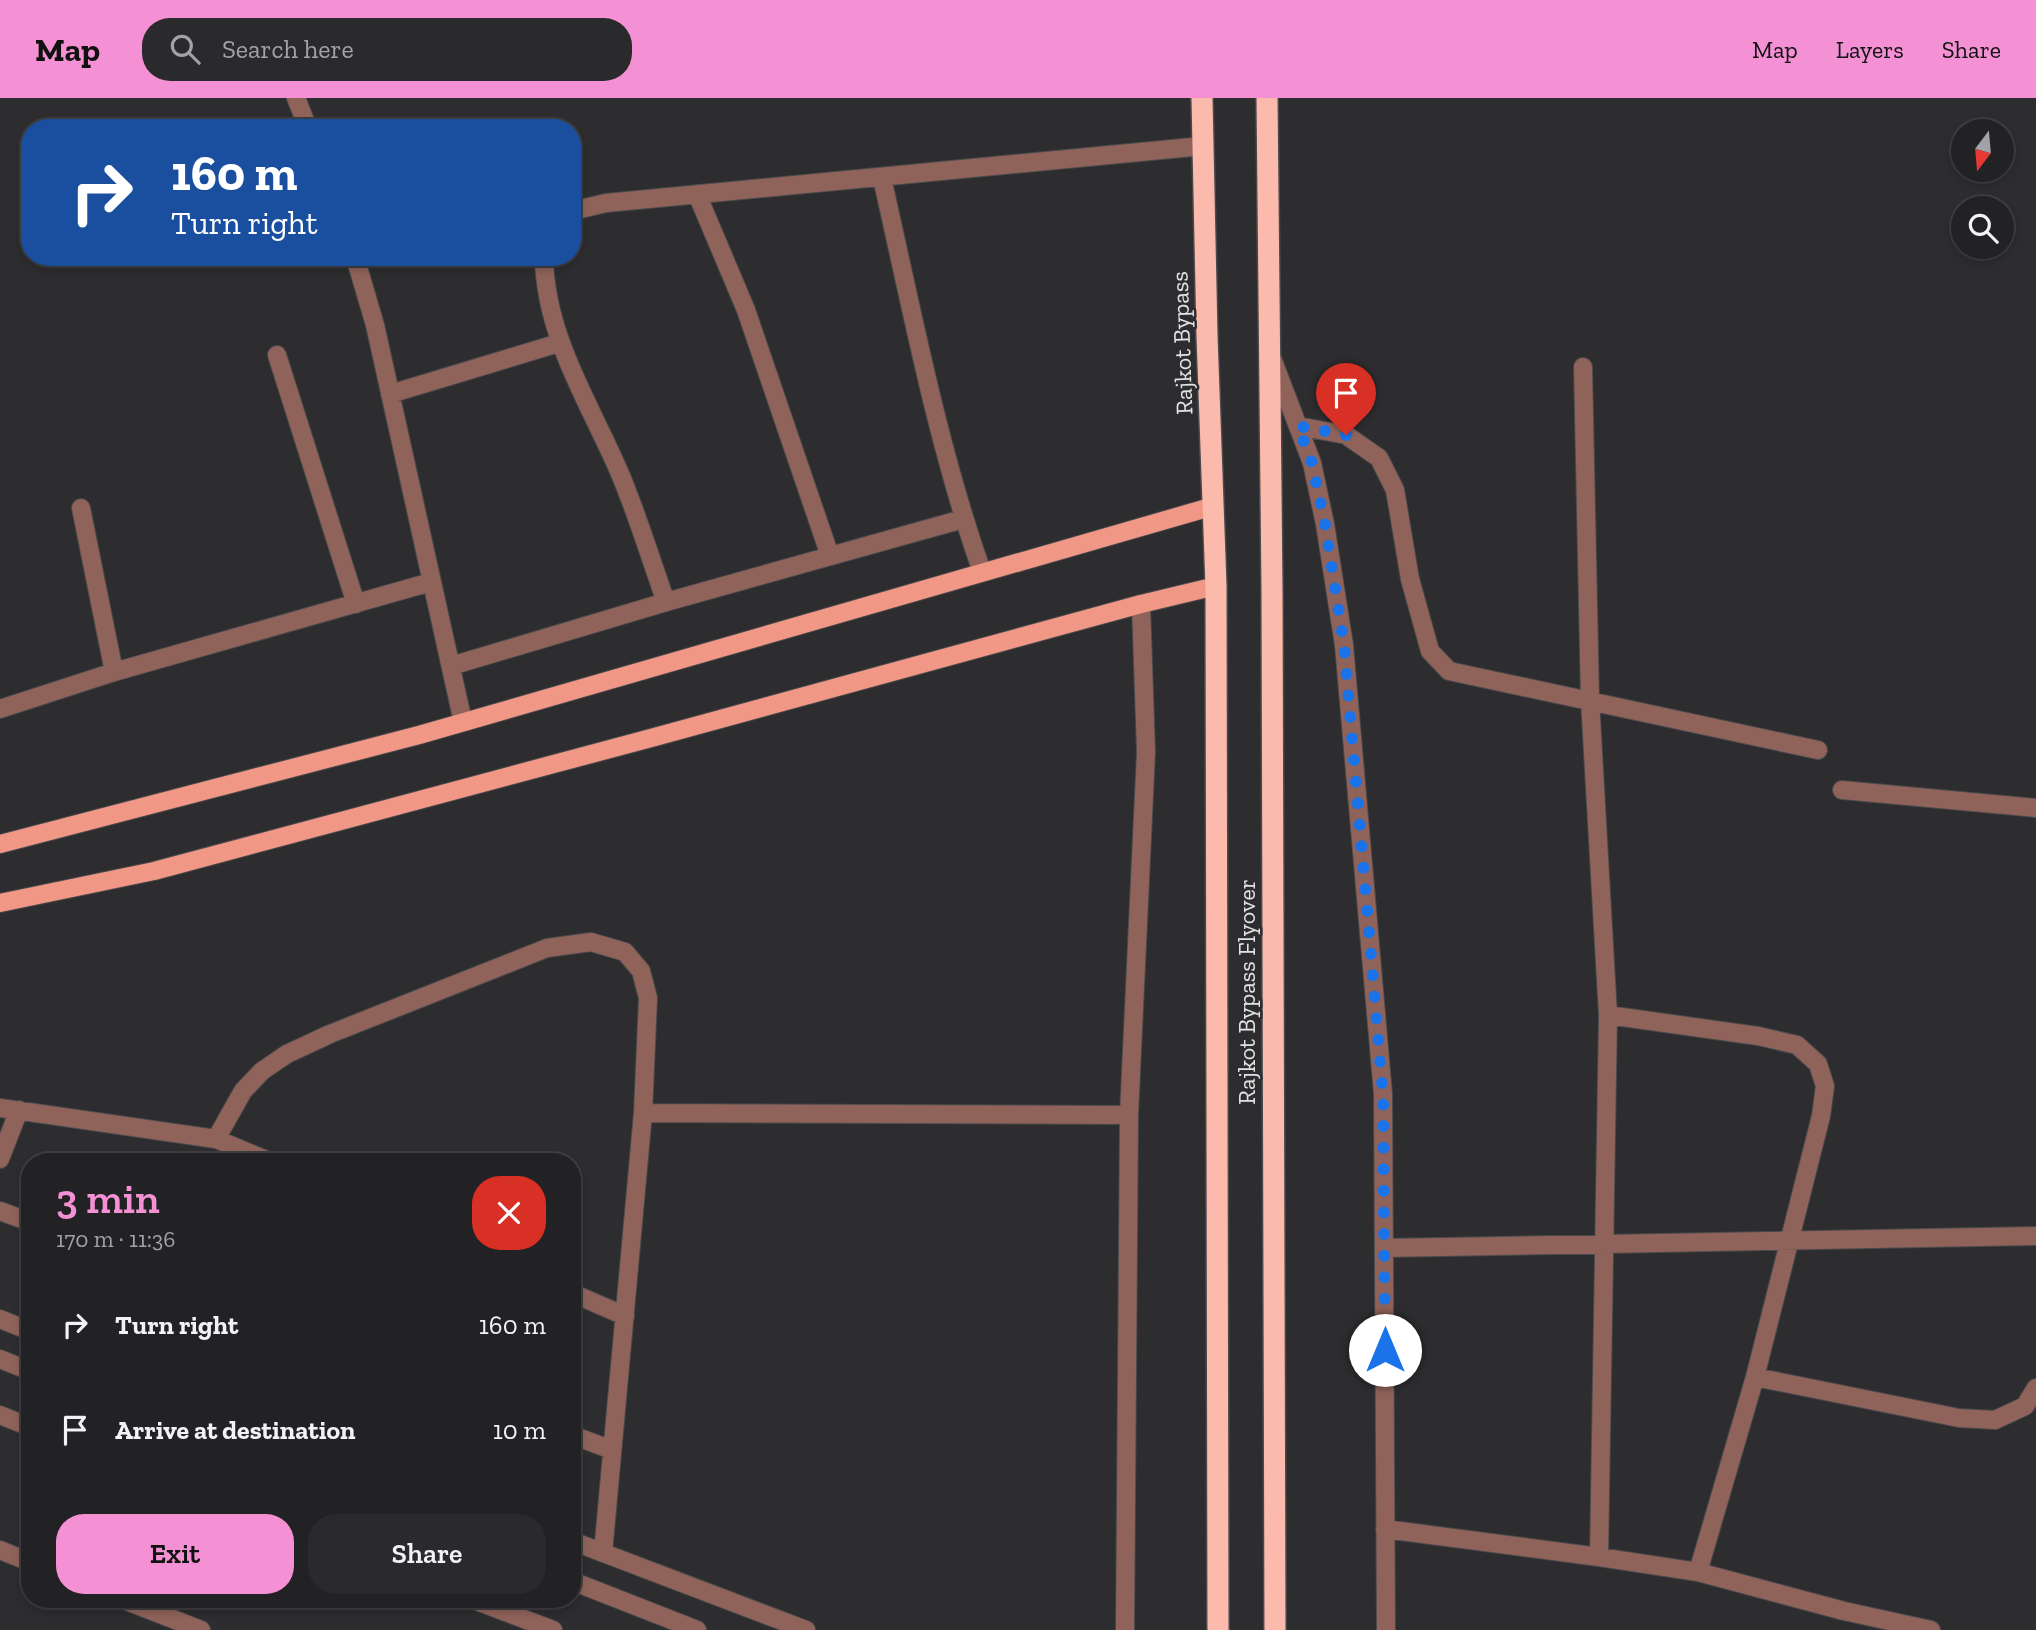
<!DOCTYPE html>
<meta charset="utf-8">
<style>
body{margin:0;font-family:"Zilla Slab",serif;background:#2a292b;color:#f1f3f6;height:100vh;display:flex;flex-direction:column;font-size:26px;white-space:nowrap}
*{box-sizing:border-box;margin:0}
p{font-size:23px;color:#a2a3a6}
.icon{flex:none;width:38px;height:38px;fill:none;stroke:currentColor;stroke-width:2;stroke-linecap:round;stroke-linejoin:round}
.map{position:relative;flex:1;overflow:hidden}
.panel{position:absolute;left:21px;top:1055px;width:560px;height:455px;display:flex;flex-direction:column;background:#222123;border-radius:28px;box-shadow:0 4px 10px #0003,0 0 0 2px #3f3e41}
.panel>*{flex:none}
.hud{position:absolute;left:21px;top:21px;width:560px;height:147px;border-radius:28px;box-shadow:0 4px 10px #0003,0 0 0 2px #3f3e41;background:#1a4fa0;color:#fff;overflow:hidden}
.needle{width:46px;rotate:196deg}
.buttons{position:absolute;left:1951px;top:21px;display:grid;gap:14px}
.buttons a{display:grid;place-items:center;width:63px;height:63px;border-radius:50%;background:#222123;box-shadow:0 4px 10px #0003,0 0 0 2px #3f3e41;font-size:35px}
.pin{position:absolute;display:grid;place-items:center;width:60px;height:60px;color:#fff;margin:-72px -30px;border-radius:50% 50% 50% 0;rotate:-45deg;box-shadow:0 0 7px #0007}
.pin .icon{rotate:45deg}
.me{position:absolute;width:77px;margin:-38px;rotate:0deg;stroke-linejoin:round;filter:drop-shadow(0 0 5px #0008)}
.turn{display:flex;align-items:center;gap:24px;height:147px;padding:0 35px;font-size:32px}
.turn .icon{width:91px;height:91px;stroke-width:2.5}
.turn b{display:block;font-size:49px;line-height:60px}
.round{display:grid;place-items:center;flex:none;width:74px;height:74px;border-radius:28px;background:#2a292b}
.head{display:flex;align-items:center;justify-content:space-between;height:119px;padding:0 35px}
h1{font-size:42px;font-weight:600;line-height:52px;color:#f491d4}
.primary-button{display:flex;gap:14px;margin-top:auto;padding:14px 35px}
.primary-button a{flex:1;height:80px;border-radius:28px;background:#f491d4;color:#111;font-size:28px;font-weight:600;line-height:80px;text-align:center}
.primary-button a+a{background:#2a292b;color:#f1f3f6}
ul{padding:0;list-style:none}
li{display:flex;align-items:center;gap:21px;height:105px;padding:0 35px}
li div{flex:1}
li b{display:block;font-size:26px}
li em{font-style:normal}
header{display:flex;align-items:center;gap:42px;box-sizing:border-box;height:98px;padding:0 35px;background:#f491d4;color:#111}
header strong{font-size:33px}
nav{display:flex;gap:38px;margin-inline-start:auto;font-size:24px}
.search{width:490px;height:63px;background:#2a292b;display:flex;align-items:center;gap:18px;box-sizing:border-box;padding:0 24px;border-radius:28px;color:#a2a3a6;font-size:26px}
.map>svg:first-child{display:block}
</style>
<header>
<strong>Map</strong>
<div class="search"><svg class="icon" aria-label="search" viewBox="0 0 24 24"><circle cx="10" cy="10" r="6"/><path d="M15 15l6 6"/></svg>Search here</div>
<nav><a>Map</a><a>Layers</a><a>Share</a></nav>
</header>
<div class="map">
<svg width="2036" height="1532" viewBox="0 0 2036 1532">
<rect width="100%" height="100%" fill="#2d2c2f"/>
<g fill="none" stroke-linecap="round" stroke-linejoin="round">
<defs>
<path id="minor" d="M 296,0 L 308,30
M 882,80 C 912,212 937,346 982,474
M 697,96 L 746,212 L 830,458
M 572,113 L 606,105 L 1203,48
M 355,159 L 375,227 L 463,624
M 544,159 C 545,239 591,307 621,378 C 638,419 651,462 666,504
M 277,257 L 356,506
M 1273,263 L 1312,365 L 1325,426 L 1344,547 L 1383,996 L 1386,1532
M 1583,269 L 1590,602 L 1608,917 L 1599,1459
M 390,296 L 559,245
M 1298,328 L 1346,337 L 1379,360 L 1395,392 L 1410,481 L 1430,553 L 1449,573 L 1818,652
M 81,410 L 114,574
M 451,568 L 666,504 L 963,421
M 0,611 L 114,574 L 431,484
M 1842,692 L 2036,710
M 1608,917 L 1758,938 L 1797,947 L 1818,966 L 1825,988 L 1821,1018 L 1755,1279 L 1698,1474
M 0,1010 L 216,1041 L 271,1064
M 643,1015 L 1129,1017
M 216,1041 L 243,993 L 262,973 L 287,956 L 330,936 L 547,850 L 591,844 L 625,854 L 641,873 L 648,900 L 643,1015 L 603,1455
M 0,1061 L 19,1012
M 0,1113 L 30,1124
M 1384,1150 L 2036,1138
M 572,1195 L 625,1218
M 0,1221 L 30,1233
M 0,1261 L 30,1273
M 1755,1279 L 1959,1320 L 1995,1322 L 2025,1308 L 2036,1290
M 0,1317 L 30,1329
M 572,1337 L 612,1352
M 1385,1431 L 1599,1459 L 1698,1474 L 1844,1513 L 1931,1532
M 572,1443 L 806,1532
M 0,1452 L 30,1464
M 572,1483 L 697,1532
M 124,1502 L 201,1532
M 474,1502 L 553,1532
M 1125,1532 L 1129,1017 L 1146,654 L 1141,506"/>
<path id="major" d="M 0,746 L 419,637 L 1214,408
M 0,805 L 154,773 L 651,640 L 1141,506 L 1216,488"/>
<path id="highway" d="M 1202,0 L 1207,238 L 1216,488 L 1218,1532
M 1267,0 L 1272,491 L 1275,1532"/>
</defs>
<!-- minor casing -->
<use href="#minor" stroke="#4a494c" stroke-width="20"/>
<!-- major casing -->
<use href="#major" stroke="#4a494c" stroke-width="20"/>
<!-- highway casing -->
<use href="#highway" stroke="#4a494c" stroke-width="24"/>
<!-- minor -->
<use href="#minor" stroke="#8f635a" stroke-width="18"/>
<!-- major -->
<use href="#major" stroke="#f19786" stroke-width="18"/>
<!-- highway -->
<use href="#highway" stroke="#fcbaad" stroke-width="21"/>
</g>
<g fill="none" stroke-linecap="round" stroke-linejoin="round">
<!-- route -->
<path stroke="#1a73e8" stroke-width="12" stroke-dasharray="0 21.6" d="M 1346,337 L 1298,328 L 1312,365 L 1325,426 L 1344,547 L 1383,996 L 1385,1252"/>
</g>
<g text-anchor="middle" stroke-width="5" stroke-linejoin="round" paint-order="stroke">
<!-- street labels -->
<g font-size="24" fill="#e3e3e5" stroke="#2d2c2f">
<text transform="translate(1182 245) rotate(-92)" y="8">Rajkot Bypass</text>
<text transform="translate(1247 894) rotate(-90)" y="8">Rajkot Bypass Flyover</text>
</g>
</g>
</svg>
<div class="buttons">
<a><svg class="needle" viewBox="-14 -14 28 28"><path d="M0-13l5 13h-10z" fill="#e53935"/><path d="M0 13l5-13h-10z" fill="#a2a3a6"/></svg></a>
<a><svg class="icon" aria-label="search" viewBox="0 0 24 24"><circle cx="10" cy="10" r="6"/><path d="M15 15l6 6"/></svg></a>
</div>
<div class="pin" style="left:1346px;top:337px;background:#d93025"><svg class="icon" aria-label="arrive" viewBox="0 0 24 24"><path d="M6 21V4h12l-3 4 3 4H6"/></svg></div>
<svg class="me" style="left:1385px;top:1252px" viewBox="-20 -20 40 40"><circle r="19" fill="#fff"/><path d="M0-13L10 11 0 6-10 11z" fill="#1a73e8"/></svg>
<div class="hud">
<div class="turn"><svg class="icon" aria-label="right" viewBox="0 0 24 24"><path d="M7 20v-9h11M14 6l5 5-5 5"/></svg><div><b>160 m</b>Turn right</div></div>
</div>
<section class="panel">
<div class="head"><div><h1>3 min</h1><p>170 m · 11:36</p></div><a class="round" style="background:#d93025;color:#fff"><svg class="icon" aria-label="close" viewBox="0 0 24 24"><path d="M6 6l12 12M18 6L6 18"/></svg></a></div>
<ul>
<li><svg class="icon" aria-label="right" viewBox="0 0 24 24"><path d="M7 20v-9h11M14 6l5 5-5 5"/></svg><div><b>Turn right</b></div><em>160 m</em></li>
<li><svg class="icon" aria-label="arrive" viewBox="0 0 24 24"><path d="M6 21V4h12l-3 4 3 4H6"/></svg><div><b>Arrive at destination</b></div><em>10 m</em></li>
</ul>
<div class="primary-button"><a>Exit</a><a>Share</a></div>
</section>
</div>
